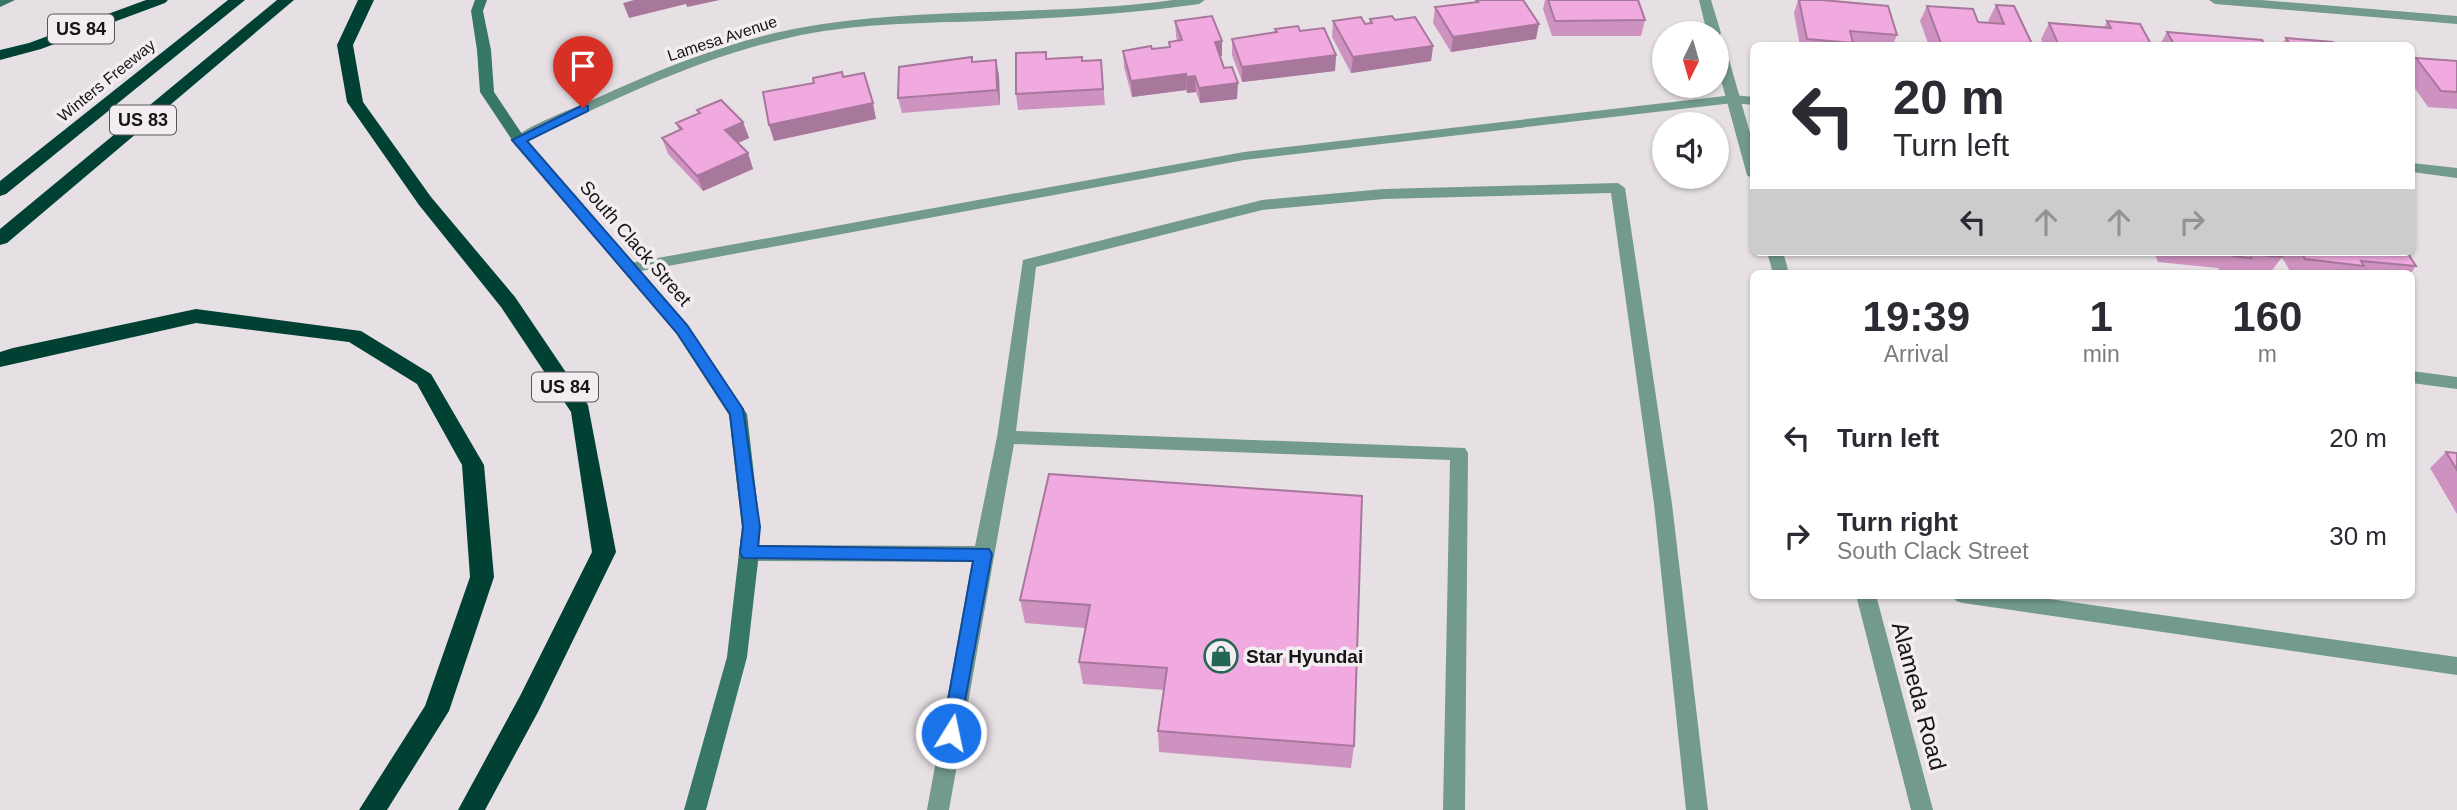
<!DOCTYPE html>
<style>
body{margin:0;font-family:Helvetica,sans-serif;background:#f2f2f3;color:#2b2b33;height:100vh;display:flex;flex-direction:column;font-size:26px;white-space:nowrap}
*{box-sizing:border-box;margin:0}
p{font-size:23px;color:#7c7c81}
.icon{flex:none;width:38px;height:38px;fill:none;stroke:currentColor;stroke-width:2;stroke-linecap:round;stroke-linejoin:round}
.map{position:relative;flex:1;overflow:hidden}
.panel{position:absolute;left:1750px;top:270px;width:665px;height:329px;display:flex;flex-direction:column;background:#fff;border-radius:10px;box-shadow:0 2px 5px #0004}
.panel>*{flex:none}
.guide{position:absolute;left:1750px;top:42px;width:665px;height:214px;border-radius:10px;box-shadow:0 2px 5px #0004;background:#fff;color:#2b2b33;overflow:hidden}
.needle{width:46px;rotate:185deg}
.tools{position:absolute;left:1652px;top:21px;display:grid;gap:14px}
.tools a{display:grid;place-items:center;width:77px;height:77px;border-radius:50%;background:#fff;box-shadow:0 2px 5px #0004;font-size:35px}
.pin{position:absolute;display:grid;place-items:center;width:60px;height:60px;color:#fff;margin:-72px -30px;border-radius:50% 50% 50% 0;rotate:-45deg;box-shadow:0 0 7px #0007}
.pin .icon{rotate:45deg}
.me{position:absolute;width:77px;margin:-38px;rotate:10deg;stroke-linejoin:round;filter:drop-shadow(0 0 5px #0008)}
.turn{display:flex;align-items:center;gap:24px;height:147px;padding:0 28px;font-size:32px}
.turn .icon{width:91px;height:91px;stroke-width:2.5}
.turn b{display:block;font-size:49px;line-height:60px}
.lanes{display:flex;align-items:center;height:66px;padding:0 28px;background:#0003;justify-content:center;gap:35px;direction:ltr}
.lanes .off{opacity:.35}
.eta{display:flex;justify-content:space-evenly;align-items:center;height:119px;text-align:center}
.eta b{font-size:42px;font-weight:600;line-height:49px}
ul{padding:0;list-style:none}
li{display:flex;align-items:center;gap:21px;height:98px;padding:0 28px}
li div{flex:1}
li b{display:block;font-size:26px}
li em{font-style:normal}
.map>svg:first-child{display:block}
</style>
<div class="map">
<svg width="2457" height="810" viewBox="0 0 2457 810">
<rect width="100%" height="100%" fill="#e6e0e4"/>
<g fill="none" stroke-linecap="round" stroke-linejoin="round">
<!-- service -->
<path fill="#729a8e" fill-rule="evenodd" d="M 1733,95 L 1754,97 L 1754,105 L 1733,103 L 1244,160 L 630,273 L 622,268 L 630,263 L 1244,152 Z
M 2412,163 L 2457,168 L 2457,178 L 2412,172 Z
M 1618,183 L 1625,188 L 1672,504 L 1708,810 L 1686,810 L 1654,504 L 1611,193 L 1384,199 L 1262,210 L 1036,267 L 1016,431 L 1465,448 L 1468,453 L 1465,810 L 1443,810 L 1450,460 L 1014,444 L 949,810 L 927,810 L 972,562 L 749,561 L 742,559 L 739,553 L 742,547 L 749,545 L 975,546 L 997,437 L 1023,260 L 1262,200 L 1384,189 Z
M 1953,595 L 2021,595 L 2457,657 L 2457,675 L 1963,603 L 1956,601 Z"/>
<!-- minor -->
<path fill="#729a8e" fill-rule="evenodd" d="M 1173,0 L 1205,0 L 1199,4 C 1129,14 1058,18 987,21 C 925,23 862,23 801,35 C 704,55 612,100 524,143 L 514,143 L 512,140 C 525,126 577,107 597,98 C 669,65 745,35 823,24 C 939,7 1057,16 1173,0 Z
M 1699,0 L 1711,0 L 1721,33 L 1719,36 L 1707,33 Z
M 2209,0 L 2261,0 L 2457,16 L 2457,24 L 2215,4 Z
M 1717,38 L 1724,42 L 1754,147 L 1754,180 L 1747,175 L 1717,65 Z
M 1767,252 L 1783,252 L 1789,273 L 1773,273 Z
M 2412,371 L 2457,377 L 2457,389 L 2412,383 Z
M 1856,595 L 1876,595 L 1933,810 L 1911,810 Z"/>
<!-- secondary -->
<path fill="#367765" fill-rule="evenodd" d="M 0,0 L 15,0 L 0,7 Z
M 475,0 L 487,0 L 483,11 L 491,50 L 494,92 L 524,137 L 688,325 L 747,414 L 760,527 L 759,553 L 747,657 L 706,810 L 684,810 L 727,657 L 742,527 L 729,415 L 676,333 L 514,143 L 480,92 L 477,50 L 471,11 Z"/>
<!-- motorway -->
<path fill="#004134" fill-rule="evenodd" d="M 146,0 L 168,0 L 165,3 L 41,49 L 0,60 L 0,50 L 29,43 Z
M 228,0 L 245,0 L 6,194 L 0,196 L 0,181 Z
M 277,0 L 294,0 L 7,243 L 0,245 L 0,229 Z
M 358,0 L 374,0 L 353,45 L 363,102 L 431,197 L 515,297 L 588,405 L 616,552 L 538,712 L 485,810 L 458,810 L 520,696 L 592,552 L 571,412 L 501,307 L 419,205 L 347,102 L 337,45 Z
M 196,309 L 361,331 L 431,374 L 484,465 L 494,577 L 449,711 L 387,810 L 359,810 L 425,706 L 470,577 L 462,465 L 417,384 L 349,342 L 196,323 L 0,367 L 0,352 L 13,348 Z"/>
</g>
<!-- wall -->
<path fill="#ce92c0" d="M 1475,0 L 1523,0 L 1536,39 L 1451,52 L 1433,23 L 1435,7 L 1475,3 Z
M 1545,0 L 1638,0 L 1645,20 L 1641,36 L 1552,36 L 1543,9 Z
M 1798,0 L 1822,0 L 1897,35 L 1892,46 L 1800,46 L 1794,13 Z
M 1996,5 L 2033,46 L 1929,46 L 1920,21 L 1927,6 L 1978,22 L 1989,23 L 1988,21 Z
M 1370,19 L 1395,20 L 1433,46 L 1431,61 L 1351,73 L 1332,37 L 1333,21 L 1365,24 L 1369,24 Z
M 1175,21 L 1222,56 L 1220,57 L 1224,68 L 1237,99 L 1200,103 L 1196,92 L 1187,93 L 1186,90 L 1132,97 L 1124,67 L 1123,51 L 1169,47 L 1169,42 L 1177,41 L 1176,36 Z
M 2107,21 L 2152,46 L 2044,46 L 2041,39 L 2049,23 L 2104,28 Z
M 1275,29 L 1300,31 L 1336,55 L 1335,71 L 1242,82 L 1232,55 L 1232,39 L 1275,32 Z
M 2167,32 L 2265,46 L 2159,46 Z
M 2286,38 L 2336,46 L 2281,46 Z
M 1046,52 L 1046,59 L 1083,61 L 1101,60 L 1105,105 L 1018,110 L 1016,94 Z
M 972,57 L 973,62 L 996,60 L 999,76 L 1000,105 L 902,113 L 898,98 Z
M 2416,58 L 2457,61 L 2457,109 L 2428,107 L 2412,84 L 2412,63 Z
M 697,110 L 743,122 L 749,138 L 738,143 L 748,153 L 753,169 L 703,191 L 668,154 L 662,138 L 679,130 L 676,123 L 698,114 Z
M 2049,252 L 2078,252 L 2076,255 Z
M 2100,252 L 2138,252 L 2135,255 Z
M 2154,252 L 2279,252 L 2282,257 L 2270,273 L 2241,271 L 2239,273 L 2233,273 L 2220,272 L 2218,268 L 2158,262 Z
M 2279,252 L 2407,252 L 2416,266 L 2411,273 L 2291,273 Z
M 2446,452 L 2457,453 L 2457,514 L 2430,468 Z
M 1049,474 L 1354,746 L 1351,768 L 1159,752 L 1158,731 L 1164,690 L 1083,684 L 1079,662 L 1085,628 L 1025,623 L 1020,600 Z"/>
<!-- shaded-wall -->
<path fill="#a8779c" d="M 634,0 L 720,0 L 687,7 L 686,4 L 629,18 L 623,3 Z
M 1539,24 L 1536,39 L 1451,52 L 1453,37 Z
M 1222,41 L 1222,56 L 1215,57 L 1215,42 Z
M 1433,46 L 1431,61 L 1351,73 L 1353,57 Z
M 1336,55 L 1335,71 L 1242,82 L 1242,67 Z
M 996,60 L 999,76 L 1000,105 L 997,90 Z
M 1186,74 L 1186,90 L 1132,97 L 1131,81 Z
M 1195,76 L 1196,92 L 1187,93 L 1186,77 Z
M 1238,83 L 1237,99 L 1200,103 L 1199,88 Z
M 873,103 L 876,119 L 774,141 L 769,125 Z
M 743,122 L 749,138 L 731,146 L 725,130 Z
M 748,153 L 753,169 L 703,191 L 697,176 Z"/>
<!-- building -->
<path fill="#f0aadf" stroke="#a8779c" stroke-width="2" d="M 1476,0 L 1523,0 L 1539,24 L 1453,37 L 1435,7 L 1478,2 Z
M 1548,0 L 1638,0 L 1645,20 L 1555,21 Z
M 1799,0 L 1822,0 L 1888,6 L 1897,35 L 1850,31 L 1853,43 L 1807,39 Z
M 1996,5 L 2014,6 L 2033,46 L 1942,46 L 1927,6 L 1973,9 L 1978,22 L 2004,24 Z
M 1212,16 L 1222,41 L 1215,42 L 1224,68 L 1232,67 L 1238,83 L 1199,88 L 1195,76 L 1186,77 L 1186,74 L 1131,81 L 1123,51 L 1151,46 L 1152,49 L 1170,47 L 1169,42 L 1182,40 L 1175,21 Z
M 1392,16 L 1395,20 L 1415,17 L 1433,46 L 1353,57 L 1333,21 L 1361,17 L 1365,24 L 1372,23 L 1370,19 Z
M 2107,21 L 2140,24 L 2152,46 L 2059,46 L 2049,23 L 2111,28 Z
M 1298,26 L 1300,31 L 1324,28 L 1336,55 L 1242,67 L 1232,39 L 1277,32 L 1275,29 Z
M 2167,32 L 2262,40 L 2265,46 L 2175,46 Z
M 2286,38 L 2333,42 L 2336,46 L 2291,46 Z
M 1046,52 L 1046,59 L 1082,57 L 1082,61 L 1101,60 L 1103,89 L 1016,94 L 1016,53 Z
M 972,57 L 972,62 L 996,60 L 997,90 L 898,98 L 899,67 Z
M 2416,58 L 2457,61 L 2457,92 L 2441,91 Z
M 842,72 L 843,77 L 864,73 L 873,103 L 769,125 L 763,92 L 814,83 L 813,78 Z
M 721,100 L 743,122 L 725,130 L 748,153 L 697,176 L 662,138 L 682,129 L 676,123 L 700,113 L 697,110 Z
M 2227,252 L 2279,252 L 2282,257 L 2250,254 L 2251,258 L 2232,256 L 2230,252 Z
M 2301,252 L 2407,252 L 2416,266 L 2361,261 L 2364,266 L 2305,259 Z
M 2446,452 L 2457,453 L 2457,470 Z
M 1049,474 L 1362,496 L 1354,746 L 1158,731 L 1167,668 L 1079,662 L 1090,605 L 1020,600 Z"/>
<!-- route -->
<path fill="#1a73e8" stroke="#114b97" stroke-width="2" d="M 583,105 L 588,106 L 588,111 L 527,141 L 687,325 L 743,409 L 760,527 L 758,546 L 989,549 L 992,554 L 958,739 L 951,742 L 945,739 L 942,733 L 973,561 L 743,558 L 740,553 L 743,527 L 730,414 L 677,333 L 512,140 Z"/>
<!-- icons -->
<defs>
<symbol id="shop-ring" viewBox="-11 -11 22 22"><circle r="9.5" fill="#f3edf1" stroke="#246656" stroke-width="1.5"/><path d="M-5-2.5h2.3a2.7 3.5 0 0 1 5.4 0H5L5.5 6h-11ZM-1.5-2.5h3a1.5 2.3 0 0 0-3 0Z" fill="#246656"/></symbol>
</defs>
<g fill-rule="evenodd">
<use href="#shop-ring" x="1202" y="637" width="38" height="38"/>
</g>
<g text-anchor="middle" stroke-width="7" stroke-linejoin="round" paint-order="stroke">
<!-- far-street labels -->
<g font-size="16" fill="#161416" stroke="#f3edf1">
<text transform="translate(722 38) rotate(-18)" y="6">Lamesa Avenue</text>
<text transform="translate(106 80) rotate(-39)" y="6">Winters Freeway</text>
</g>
<!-- shield labels -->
<g fill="#f3edf1" stroke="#585558" stroke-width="2">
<rect x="48" y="14.5" width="66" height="29" rx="5"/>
<rect x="110" y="105.5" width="66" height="29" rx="5"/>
<rect x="532" y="372.5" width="66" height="29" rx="5"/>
</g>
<g font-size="18" font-weight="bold" fill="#161416">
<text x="81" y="35">US 84</text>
<text x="143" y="126">US 83</text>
<text x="565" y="393">US 84</text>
</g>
<!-- street labels -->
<g font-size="19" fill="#161416" stroke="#f3edf1">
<text transform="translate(636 243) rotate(49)" y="7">South Clack Street</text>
</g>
<!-- poi labels -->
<g font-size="19" font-weight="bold" fill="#161416" stroke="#f3edf1" text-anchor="start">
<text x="1246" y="663">Star Hyundai</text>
</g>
<!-- near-street labels -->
<g font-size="23" fill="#161416" stroke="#f3edf1">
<text transform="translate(1919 696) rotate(75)" y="8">Alameda Road</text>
</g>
</g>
</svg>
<div class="tools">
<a><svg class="needle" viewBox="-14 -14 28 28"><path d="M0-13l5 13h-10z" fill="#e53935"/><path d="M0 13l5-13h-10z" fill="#7c7c81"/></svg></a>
<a><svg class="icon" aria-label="sound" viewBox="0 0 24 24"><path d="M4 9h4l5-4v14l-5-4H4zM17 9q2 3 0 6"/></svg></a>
</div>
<div class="pin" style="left:583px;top:108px;background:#d93025"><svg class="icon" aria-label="arrive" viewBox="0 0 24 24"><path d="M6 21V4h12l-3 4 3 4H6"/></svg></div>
<svg class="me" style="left:951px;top:733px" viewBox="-20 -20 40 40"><circle r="17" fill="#1a73e8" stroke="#fff" stroke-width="3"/><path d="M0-11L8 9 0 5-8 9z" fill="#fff"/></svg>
<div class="guide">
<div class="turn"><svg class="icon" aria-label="left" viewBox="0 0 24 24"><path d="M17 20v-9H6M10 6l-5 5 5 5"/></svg><div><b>20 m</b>Turn left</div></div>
<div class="lanes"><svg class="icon" aria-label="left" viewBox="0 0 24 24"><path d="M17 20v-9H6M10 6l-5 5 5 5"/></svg><svg class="icon off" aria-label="ahead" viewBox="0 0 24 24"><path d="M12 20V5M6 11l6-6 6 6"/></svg><svg class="icon off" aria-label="ahead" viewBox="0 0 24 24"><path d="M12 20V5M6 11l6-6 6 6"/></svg><svg class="icon off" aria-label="right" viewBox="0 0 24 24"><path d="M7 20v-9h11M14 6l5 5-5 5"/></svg></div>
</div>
<section class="panel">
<div class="eta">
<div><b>19:39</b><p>Arrival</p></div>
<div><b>1</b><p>min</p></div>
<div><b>160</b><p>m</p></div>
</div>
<ul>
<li><svg class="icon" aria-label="left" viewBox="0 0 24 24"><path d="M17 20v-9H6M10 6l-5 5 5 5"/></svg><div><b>Turn left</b></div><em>20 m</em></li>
<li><svg class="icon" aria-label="right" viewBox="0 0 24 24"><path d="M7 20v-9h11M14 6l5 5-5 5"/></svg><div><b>Turn right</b><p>South Clack Street</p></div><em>30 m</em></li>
</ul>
</section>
</div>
